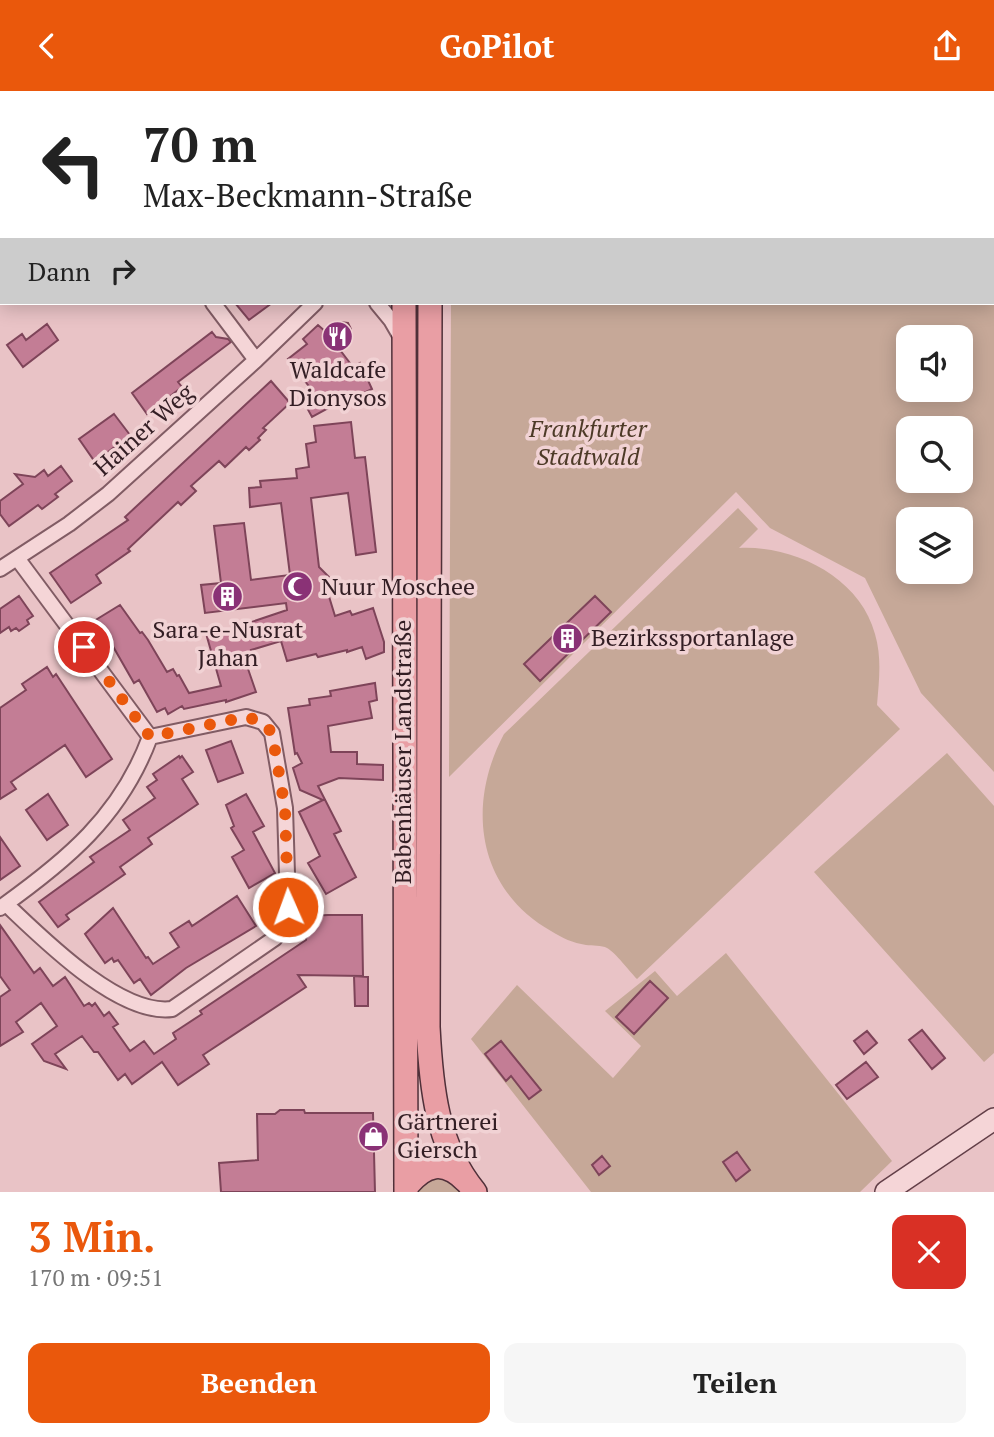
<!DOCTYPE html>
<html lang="de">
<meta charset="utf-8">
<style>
body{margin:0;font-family:"PT Serif",serif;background:#f6f6f6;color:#222;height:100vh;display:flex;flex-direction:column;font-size:26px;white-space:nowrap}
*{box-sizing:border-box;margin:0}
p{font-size:23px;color:#767676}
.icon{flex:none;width:38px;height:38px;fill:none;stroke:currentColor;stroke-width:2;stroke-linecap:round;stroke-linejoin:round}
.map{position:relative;height:1101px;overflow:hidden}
.panel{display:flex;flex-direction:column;background:#fff;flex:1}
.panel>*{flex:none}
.hud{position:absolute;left:0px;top:0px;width:994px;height:214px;box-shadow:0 4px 18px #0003;background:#fff;color:#222;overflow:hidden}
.controls{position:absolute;left:896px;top:234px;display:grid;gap:14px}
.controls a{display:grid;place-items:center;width:77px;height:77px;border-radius:14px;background:#fff;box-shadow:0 4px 18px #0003;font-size:35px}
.pin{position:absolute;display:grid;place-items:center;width:60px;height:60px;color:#fff;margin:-30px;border:4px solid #fff;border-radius:50%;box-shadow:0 2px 7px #0007}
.me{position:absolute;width:77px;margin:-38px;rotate:358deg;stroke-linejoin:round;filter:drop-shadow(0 0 5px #0008)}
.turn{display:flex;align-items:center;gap:24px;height:147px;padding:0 28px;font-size:32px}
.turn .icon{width:91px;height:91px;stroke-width:2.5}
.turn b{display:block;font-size:49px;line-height:60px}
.then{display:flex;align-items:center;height:66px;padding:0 28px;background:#0003;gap:14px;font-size:26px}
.round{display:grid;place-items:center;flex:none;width:74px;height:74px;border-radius:14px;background:#f6f6f6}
.overview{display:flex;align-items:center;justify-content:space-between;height:119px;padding:0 28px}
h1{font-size:42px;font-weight:600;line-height:52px;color:#ea580c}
.action{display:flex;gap:14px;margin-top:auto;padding:14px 28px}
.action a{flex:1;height:80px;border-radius:14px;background:#ea580c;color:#fff;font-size:28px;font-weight:600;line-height:80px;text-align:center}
.action a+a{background:#f6f6f6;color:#222}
header{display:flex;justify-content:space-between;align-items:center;height:91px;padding:0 28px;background:#ea580c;color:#fff;font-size:32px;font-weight:600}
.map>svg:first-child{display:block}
</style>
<header><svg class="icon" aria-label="back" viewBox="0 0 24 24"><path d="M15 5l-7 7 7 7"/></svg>GoPilot<svg class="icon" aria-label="share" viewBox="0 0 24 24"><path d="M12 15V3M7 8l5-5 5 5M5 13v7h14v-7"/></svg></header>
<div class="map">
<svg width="994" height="1101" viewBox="0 0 994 1101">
<rect width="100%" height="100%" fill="#e9c3c6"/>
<!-- green -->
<path fill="#c6a898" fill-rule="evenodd" d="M 496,0 L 994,0 L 994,681 L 921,602 L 865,487 L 770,437 L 736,401 L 449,686 L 451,212 L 992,212 L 992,2 L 496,2 ZM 908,247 L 961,247 L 961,299 L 908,299 ZM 908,338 L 961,338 L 961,390 L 908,390 ZM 908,429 L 961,429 L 961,481 L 908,481 Z
M 738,417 L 758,438 L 739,457 C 794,454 860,486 875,543 C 882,567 879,590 877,614 L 900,638 L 637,888 C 629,880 616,862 607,857 C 602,854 592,855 586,854 C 573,852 562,847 551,840 C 477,798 466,714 504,643 Z
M 947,662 L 994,715 L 994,962 L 984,971 L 814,781 Z
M 726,862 L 892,1070 L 860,1101 L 591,1101 L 471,948 L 517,894 L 613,987 L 641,955 L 605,920 L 655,880 L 677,905 Z
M 445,1083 L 461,1101 L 414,1101 L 423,1087 Z"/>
<!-- building -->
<path fill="#c37d95" stroke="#7e4459" stroke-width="2" d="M 235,212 L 272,212 L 249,229 Z
M 339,231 L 348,232 L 351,238 L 349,245 L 337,255 L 353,276 L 360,272 L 372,298 L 358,305 L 356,302 L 312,326 L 300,304 L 311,298 L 288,268 L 307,253 L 303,248 L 318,234 L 326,241 Z
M 47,233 L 58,249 L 23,276 L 7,254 L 22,243 L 26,249 Z
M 212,241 L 216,246 L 228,248 L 231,251 L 178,291 L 182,296 L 147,323 L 132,302 Z
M 271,290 L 290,312 L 263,337 L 266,339 L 258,347 L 260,349 L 249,359 L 246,356 L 225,376 L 219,370 L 191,395 L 196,400 L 181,414 L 178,411 L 128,458 L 130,460 L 96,484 L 101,492 L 71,512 L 50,482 L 128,429 L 125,426 Z
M 114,323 L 130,344 L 95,371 L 79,348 Z
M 351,331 L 355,367 L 365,366 L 376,461 L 356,464 L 348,402 L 311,407 L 319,476 L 340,497 L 327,499 L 335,525 L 350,520 L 352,524 L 373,517 L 384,551 L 384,561 L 366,568 L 362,556 L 347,561 L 347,559 L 318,566 L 316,563 L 287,570 L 281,550 L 251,559 L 256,572 L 247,575 L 256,601 L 226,611 L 226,609 L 184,618 L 182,615 L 168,623 L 165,617 L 157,621 L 139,589 L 134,592 L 111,552 L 108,555 L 95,536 L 97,534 L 94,530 L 120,514 L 140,542 L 142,541 L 148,549 L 167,581 L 173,578 L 177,585 L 179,584 L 189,602 L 221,595 L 207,546 L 287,519 L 286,512 L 205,522 L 201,494 L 221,492 L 214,435 L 244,432 L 251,489 L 290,484 L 281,412 L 250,416 L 249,397 L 261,396 L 260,390 L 297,387 L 296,378 L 309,376 L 306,353 L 316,351 L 314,335 Z
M 61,375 L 72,390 L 55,403 L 58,406 L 42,418 L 38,414 L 9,435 L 0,423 L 0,410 L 23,393 L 15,383 L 35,386 L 44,379 L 48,385 Z
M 19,505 L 33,525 L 27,529 L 29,533 L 19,540 L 16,537 L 11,540 L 9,536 L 0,542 L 0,518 Z
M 595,505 L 611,521 L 540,590 L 524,573 Z
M 47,576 L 53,586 L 56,583 L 112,668 L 86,686 L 65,654 L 11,691 L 16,698 L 0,708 L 0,617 L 26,599 L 22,593 Z
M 375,592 L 377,609 L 369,611 L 372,627 L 328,635 L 331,661 L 357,661 L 357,673 L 383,674 L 383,689 L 339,687 L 318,695 L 341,740 L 334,743 L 356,786 L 326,803 L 308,772 L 320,765 L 299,721 L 323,709 L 300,699 L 299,696 L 293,677 L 302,672 L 297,662 L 295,663 L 288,617 L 310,614 L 309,608 L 331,605 L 330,600 Z
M 231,650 L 243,682 L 218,691 L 206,659 Z
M 179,665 L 180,667 L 182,665 L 193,681 L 182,688 L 198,713 L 148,747 L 152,753 L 120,776 L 125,783 L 66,824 L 69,828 L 58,836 L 39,811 L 94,771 L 90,766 L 130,739 L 123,729 L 155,707 L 147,696 L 157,689 L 153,683 Z
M 48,703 L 68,734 L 47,749 L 26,719 Z
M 246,703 L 264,735 L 253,741 L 275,782 L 249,797 L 232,766 L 244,759 L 231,737 L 234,735 L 226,714 Z
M 0,746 L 20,775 L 0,789 Z
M 237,805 L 256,835 L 186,877 L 151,904 L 140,888 L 134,892 L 118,869 L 114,871 L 112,867 L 105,872 L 85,843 L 113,817 L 146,867 L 148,866 L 153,873 L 179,856 L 170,842 L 189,830 L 192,835 Z
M 328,824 L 362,824 L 363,885 L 298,884 L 306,896 L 203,964 L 209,973 L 178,994 L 162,971 L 132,993 L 125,983 L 118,989 L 98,961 L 94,961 L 82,945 L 55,963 L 66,978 L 44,970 L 32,953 L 57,935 L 41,912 L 16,931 L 23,941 L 0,955 L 0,906 L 10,899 L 0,885 L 0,834 L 34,882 L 40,877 L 53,895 L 65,886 L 84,915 L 89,912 L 92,915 L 95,912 L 104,925 L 109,921 L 118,933 L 113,936 L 130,960 L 144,950 L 154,963 L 176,948 L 173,942 L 202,923 L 200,920 L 306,849 L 309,825 Z
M 354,885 L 368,886 L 368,915 L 355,915 Z
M 650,890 L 668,907 L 634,943 L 616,926 Z
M 922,939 L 945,967 L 932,978 L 909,949 Z
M 867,940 L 877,952 L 864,963 L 854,950 Z
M 501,950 L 541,999 L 529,1008 L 511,985 L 506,990 L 485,963 Z
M 866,971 L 878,986 L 847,1008 L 836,994 Z
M 280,1019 L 304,1019 L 305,1022 L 373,1022 L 375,1101 L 221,1101 L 219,1072 L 258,1069 L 257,1023 L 275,1023 Z
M 737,1061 L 750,1079 L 736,1090 L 723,1071 Z
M 602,1065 L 610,1075 L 599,1084 L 592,1074 Z"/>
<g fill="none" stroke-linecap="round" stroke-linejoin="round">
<defs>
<path id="minor" d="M 54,0 L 55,2
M 213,212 L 256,269
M 377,212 L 391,229 L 402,248
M 0,478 L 69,433 L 108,403 L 256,269 L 315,212
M 6,813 C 42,847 119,925 172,918 L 275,847 L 283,835 L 288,816 L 285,717 L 272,642 L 263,631 L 246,626 L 150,646
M 0,817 C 66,770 121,725 150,646 L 17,467"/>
<path id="secondary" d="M 886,1101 L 994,1028"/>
<path id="primary" d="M 409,2 L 409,0
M 432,2 L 432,0
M 404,212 L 406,1101
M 430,212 L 428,936 C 431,994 436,1054 475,1101
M 406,1096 C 425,1072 444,1068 466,1090"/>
</defs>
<!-- minor casing -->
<use href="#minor" stroke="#815c64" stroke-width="18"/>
<!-- secondary casing -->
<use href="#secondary" stroke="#633f48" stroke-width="24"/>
<!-- primary casing -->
<use href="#primary" stroke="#503039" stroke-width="26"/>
<!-- minor -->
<use href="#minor" stroke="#f5d5d7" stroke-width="14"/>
<!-- secondary -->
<use href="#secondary" stroke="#f5d5d7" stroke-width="21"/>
<!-- primary -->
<use href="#primary" stroke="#e99ea4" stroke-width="23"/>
</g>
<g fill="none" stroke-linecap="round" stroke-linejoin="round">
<!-- route -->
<path stroke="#ea580c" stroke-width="12" stroke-dasharray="0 21.6" d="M 84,556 L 150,646 L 246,626 L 263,631 L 272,642 L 285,717 L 288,816"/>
</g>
<!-- icons -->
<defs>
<symbol id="restaurant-disc" viewBox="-11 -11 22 22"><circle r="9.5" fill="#8a3276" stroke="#f1d2d4"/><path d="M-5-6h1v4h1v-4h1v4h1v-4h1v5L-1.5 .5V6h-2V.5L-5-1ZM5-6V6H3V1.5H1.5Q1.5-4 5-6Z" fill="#fff"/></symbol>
<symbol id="mosque-disc" viewBox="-11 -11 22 22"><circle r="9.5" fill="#8a3276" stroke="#f1d2d4"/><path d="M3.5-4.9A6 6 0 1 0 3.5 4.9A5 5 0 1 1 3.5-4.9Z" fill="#fff"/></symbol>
<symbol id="building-disc" viewBox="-11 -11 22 22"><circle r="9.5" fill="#8a3276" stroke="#f1d2d4"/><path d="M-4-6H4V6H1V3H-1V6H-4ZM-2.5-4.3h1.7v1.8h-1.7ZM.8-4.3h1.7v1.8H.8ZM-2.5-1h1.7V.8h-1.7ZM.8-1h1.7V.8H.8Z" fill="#fff"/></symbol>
<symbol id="shop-disc" viewBox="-11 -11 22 22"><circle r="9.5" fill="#8a3276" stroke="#f1d2d4"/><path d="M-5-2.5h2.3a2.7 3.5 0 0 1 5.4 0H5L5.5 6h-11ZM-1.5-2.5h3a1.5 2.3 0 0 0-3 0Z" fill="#fff"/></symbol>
</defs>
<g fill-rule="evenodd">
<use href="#restaurant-disc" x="320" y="228" width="35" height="35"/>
<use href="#mosque-disc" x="280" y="478" width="35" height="35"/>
<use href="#building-disc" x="210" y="488" width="35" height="35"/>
<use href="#building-disc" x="550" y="530" width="35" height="35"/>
<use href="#shop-disc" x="356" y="1028" width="35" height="35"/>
</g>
<g text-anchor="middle" stroke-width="7" stroke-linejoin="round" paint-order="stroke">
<!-- poi labels -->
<g font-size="24" fill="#331e24" stroke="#f1d2d4" text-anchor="start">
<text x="338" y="287" text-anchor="middle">Waldcafe<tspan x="338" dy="28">Dionysos</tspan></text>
<text x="321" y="504">Nuur Moschee</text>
<text x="228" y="547" text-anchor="middle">Sara-e-Nusrat<tspan x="228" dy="28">Jahan</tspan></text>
<text x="591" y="555">Bezirkssportanlage</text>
<text x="397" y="1039">Gärtnerei<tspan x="397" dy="28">Giersch</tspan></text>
</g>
<!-- park labels -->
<g font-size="24" font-style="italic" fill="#4d3a27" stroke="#f1d2d4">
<text x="588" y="346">Frankfurter<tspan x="588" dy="28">Stadtwald</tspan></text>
</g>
<!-- street labels -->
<g font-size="24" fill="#331e24" stroke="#f1d2d4">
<text transform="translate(144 339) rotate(-42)" y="8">Hainer Weg</text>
<text transform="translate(403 661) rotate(-90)" y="8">Babenhäuser Landstraße</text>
</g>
</g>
</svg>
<div class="controls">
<a><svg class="icon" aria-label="sound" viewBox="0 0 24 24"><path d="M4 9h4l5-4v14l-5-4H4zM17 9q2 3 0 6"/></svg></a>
<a><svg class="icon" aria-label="search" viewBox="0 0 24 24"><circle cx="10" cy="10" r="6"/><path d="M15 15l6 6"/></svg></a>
<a><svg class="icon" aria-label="layers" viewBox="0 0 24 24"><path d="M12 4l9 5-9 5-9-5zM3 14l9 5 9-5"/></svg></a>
</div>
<div class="pin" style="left:84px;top:556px;background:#d93025"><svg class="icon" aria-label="arrive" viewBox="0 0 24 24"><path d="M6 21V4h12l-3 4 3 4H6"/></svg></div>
<svg class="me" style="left:288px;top:816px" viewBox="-20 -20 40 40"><circle r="17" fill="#ea580c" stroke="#fff" stroke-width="3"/><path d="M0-11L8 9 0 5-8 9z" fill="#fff"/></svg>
<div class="hud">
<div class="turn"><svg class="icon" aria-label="left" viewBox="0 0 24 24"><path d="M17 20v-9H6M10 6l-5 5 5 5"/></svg><div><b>70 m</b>Max-Beckmann-Straße</div></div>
<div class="then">Dann<svg class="icon" aria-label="right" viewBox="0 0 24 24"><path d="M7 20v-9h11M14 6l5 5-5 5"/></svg></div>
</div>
</div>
<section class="panel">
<div class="overview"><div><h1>3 Min.</h1><p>170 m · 09:51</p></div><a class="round" style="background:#d93025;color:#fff"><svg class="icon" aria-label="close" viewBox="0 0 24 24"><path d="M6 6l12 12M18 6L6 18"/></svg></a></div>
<div class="action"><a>Beenden</a><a>Teilen</a></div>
</section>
